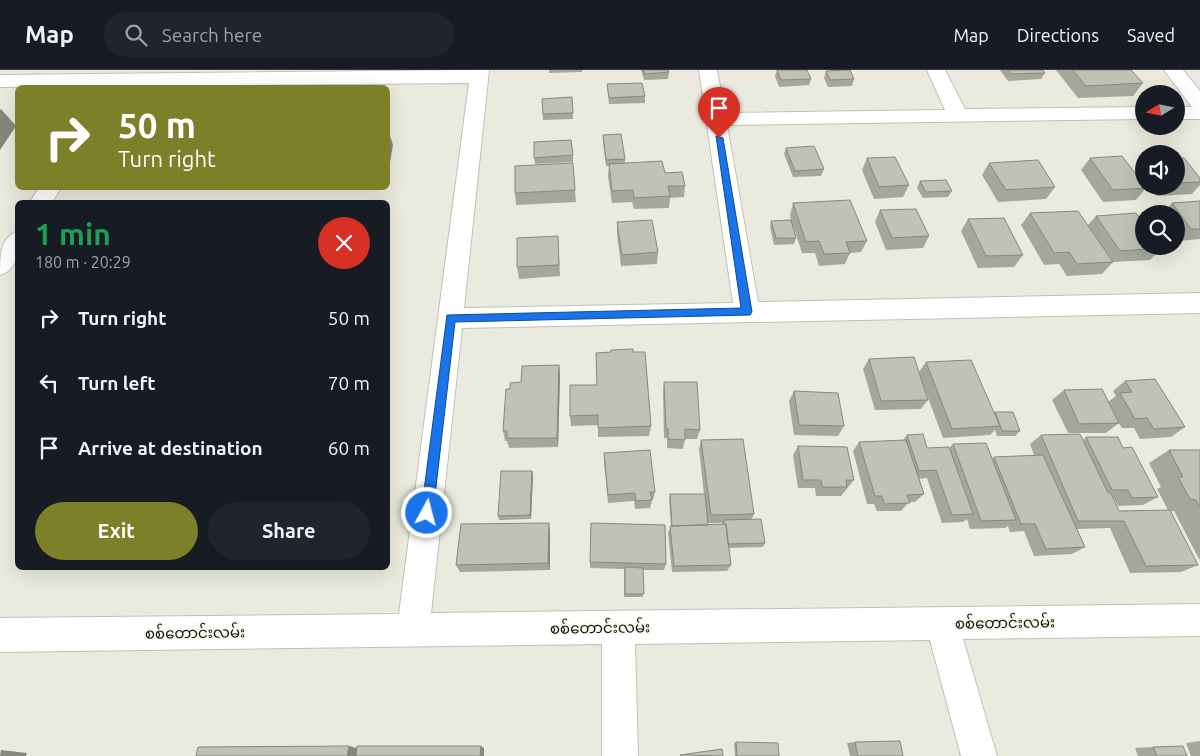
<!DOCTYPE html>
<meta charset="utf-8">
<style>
body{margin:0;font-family:Ubuntu,"Noto Sans Myanmar",sans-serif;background:#20242c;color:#f1f3f6;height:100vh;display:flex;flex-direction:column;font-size:19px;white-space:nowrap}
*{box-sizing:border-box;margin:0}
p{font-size:16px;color:#9ea1a6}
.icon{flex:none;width:28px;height:28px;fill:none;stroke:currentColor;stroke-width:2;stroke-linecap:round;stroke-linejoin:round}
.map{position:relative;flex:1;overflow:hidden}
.details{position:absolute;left:15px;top:130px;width:375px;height:370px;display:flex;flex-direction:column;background:#171b24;border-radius:8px;box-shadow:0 5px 20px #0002}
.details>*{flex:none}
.guide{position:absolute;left:15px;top:15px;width:375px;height:105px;border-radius:8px;box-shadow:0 5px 20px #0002;background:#7c8029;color:#fff;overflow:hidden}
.needle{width:32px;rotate:260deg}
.controls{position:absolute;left:1135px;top:15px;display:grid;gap:10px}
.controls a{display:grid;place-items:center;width:50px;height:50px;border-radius:50%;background:#171b24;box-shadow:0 5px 20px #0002;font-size:25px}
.pin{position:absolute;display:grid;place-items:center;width:42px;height:42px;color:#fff;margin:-51px -21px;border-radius:50% 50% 50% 0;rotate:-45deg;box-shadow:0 0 5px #0007}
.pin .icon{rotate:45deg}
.me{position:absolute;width:55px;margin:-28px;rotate:7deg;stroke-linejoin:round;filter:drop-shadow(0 0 4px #0008)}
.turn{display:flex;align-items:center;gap:18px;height:105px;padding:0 20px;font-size:22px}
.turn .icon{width:65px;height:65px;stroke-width:2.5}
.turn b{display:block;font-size:35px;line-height:42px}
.round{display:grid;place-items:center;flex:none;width:52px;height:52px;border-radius:26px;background:#20242c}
.head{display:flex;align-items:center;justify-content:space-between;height:85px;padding:0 20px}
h1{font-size:30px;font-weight:700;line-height:38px;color:#1e9e55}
.primary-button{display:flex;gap:10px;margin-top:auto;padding:10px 20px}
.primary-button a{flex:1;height:58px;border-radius:30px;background:#7c8029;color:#fff;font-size:20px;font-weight:700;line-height:58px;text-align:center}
.primary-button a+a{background:#20242c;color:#f1f3f6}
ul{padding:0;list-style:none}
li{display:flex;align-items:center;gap:15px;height:65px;padding:0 20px}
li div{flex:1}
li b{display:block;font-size:19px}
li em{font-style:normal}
header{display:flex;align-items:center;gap:30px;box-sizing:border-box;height:70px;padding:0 25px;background:#171b24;border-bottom:1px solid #363941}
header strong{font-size:24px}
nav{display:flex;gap:28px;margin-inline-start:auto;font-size:18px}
.search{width:350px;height:45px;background:#20242c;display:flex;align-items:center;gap:12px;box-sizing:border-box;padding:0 18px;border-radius:28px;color:#9ea1a6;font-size:19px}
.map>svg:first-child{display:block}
</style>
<header>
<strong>Map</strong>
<div class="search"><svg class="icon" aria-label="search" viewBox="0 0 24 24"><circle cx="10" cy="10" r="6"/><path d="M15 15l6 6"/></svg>Search here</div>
<nav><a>Map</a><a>Directions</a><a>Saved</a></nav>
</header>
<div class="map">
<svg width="1200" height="686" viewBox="0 0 1200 686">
<rect width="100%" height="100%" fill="#eaebde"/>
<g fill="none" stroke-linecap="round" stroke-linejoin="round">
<defs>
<path id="minor" d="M 471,0 L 489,0 L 464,238 L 733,233 L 699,0 L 717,0 L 725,43 L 945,40 L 927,0 L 945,0 L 965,39 L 1144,37 L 1144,49 L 727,55 L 758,232 L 1200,223 L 1200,243 L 462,258 L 431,543 L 1200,534 L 1200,566 L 963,569 L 997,686 L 961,686 L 930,570 L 635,574 L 638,686 L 602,686 L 602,574 L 0,582 L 0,548 L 399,544 L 469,13 L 0,17 L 0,5 Z
M 1164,0 L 1183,0 L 1200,21 L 1200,49 L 1176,49 L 1176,37 L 1192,37 Z
M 39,118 L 61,118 L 52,132 L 30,132 Z
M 18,161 C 18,179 20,199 0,205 C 0,187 0,167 18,161 Z"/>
</defs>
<!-- minor casing -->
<use href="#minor" stroke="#c0c1b4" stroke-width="2"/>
<!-- minor -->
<use href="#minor" fill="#fff" fill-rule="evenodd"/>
</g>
<!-- wall -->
<path fill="#a5a79c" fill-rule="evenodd" d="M 549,0 L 582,0 L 582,2 L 549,3 Z
M 641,0 L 668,0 L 669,2 L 668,9 L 644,10 Z
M 777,0 L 811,9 L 809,15 L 779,17 L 775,6 Z
M 1000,0 L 1043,0 L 1045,3 L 1041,9 L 1008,11 Z
M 1056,0 L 1131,0 L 1143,13 L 1133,26 L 1078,28 Z
M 826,1 L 854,9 L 852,16 L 828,17 L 824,8 Z
M 607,14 L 645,26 L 645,33 L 609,34 Z
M 572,27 L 573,49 L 543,50 L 542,29 Z
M 603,65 L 625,89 L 625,93 L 665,103 L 685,116 L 684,127 L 670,128 L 669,138 L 634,139 L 632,132 L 612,133 L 608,106 L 609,96 L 606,96 L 603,72 Z
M 786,78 L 824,99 L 821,106 L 793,107 L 784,84 Z
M 573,85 L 573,92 L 535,94 L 534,88 Z
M 867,88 L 909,115 L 903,127 L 874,129 L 862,100 Z
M 1090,88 L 1146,118 L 1136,130 L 1103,132 L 1081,100 Z
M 1176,88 L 1200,108 L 1200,115 L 1192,124 L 1157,126 L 1150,116 L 1176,116 Z
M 989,93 L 1055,117 L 1046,129 L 998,132 L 982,105 Z
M 1144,97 L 1144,108 L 1139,102 Z
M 920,111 L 952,121 L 948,127 L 923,128 L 917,118 Z
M 575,120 L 576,132 L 516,135 L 515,123 Z
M 1200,131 L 1200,169 L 1179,171 L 1176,167 L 1176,144 L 1162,144 L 1172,133 Z
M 793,133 L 867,171 L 861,182 L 850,183 L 845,194 L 819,196 L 815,183 L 802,183 L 793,155 L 796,168 L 794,174 L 774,175 L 770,157 L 771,151 L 791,150 L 790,145 Z
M 880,140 L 929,166 L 923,178 L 886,180 L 875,152 Z
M 1030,143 L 1088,155 L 1096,146 L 1162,178 L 1150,190 L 1113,192 L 1102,204 L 1067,206 L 1059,194 L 1044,195 L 1021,155 Z
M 968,149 L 1023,185 L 1014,197 L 978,198 L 961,161 Z
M 617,152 L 658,182 L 657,194 L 621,196 L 617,164 Z
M 558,166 L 560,206 L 519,209 L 517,197 Z
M 633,282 L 651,356 L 649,366 L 598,367 L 598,355 L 571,356 L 570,346 L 596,315 Z
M 869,289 L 919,302 L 926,292 L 994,343 L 995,342 L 1020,361 L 1015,366 L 997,366 L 995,360 L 990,365 L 943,368 L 924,317 L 928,330 L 921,339 L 875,340 L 863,299 Z
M 559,295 L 560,306 L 558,377 L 509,378 L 507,371 L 505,371 L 503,361 L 510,319 L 521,312 Z
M 1125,311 L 1185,357 L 1171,367 L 1140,369 L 1134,358 L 1122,358 L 1118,352 L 1119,353 L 1106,363 L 1068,363 L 1052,330 L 1064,320 L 1108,332 L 1116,326 L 1113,321 Z
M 664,312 L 700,360 L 697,369 L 685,369 L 683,379 L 667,378 L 667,368 L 664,368 L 663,322 Z
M 794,321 L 844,356 L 838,366 L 794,365 L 789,331 Z
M 907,365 L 927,378 L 949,378 L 953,374 L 992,389 L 994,387 L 1034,385 L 1030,374 L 1041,365 L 1083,370 L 1086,367 L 1123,378 L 1158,427 L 1143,435 L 1118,436 L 1114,428 L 1113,428 L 1119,441 L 1168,440 L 1157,419 L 1161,417 L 1149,393 L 1169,380 L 1200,380 L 1200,489 L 1199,489 L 1174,441 L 1170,441 L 1198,495 L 1181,502 L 1130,503 L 1110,458 L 1077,459 L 1085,477 L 1072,484 L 1034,486 L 1024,461 L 1010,462 L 1008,456 L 1005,458 L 970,459 L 967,449 L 963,452 L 942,453 L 927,408 L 919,409 L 924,424 L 915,432 L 909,432 L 901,441 L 877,441 L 874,434 L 867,434 L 853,381 L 859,372 L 903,370 Z
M 701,370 L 754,444 L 751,450 L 765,473 L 763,477 L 729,478 L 731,495 L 727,501 L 672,502 L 668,463 L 671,456 L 669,429 L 670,424 L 704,424 L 699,379 ZM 708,453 L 723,453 L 722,454 L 708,455 Z
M 798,376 L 854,410 L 841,426 L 816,426 L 815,418 L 798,418 L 793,385 Z
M 604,383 L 655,422 L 653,430 L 652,430 L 650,438 L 635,439 L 634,431 L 608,433 L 604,392 Z
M 532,401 L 533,405 L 531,449 L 499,450 L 498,446 Z
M 550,460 L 550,500 L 460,502 L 456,495 Z
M 590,492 L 666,494 L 664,500 L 643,500 L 643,527 L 624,527 L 624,499 L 590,498 Z
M 1200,671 L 1200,686 L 1191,686 L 1186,673 Z
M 736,672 L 779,686 L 735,686 L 734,673 Z
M 855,672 L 903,686 L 850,686 L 847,673 Z
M 1153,677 L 1187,686 L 1138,686 L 1135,678 Z"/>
<!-- shaded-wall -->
<path fill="#86887f" d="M 1,39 L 16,56 L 0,80 L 0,40 Z
M 389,63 L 393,75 L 388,104 L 388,71 Z
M 559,295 L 560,306 L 558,377 L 557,368 Z
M 532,401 L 533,405 L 531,449 L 530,445 Z
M 549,453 L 550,460 L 550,500 L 548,493 Z
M 349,676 L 357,678 L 356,686 L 347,686 Z
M 481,676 L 484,678 L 484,686 L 480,686 Z
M 1,680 L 27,683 L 26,686 L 0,686 Z"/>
<!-- building -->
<path fill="#c0c2b5" stroke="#86887f" d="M 643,0 L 668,0 L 669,2 L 645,4 Z
M 777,0 L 807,0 L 811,9 L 781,10 Z
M 850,0 L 854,9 L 830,10 L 826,1 Z
M 1008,0 L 1043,0 L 1045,3 L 1011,4 Z
M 1073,0 L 1131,0 L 1143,13 L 1086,16 Z
M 642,13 L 645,26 L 609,28 L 607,14 Z
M 572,27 L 573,43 L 543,44 L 542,29 Z
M 621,64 L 625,89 L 606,90 L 603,65 Z
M 571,70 L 573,85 L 534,88 L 534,72 Z
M 814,76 L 824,99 L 795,101 L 786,78 Z
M 1122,86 L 1144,115 L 1144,116 L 1146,118 L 1113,120 L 1090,88 Z
M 895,87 L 909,115 L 879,117 L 867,88 Z
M 1176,88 L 1184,88 L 1200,108 L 1200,112 L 1176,113 Z
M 1038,90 L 1055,117 L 1006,120 L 989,93 Z
M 662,91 L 665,103 L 682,102 L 685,116 L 668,116 L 670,126 L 634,128 L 633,120 L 612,121 L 609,94 Z
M 573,93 L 575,120 L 515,123 L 515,96 Z
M 946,110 L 952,121 L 926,122 L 920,111 Z
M 850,130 L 867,171 L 846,172 L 850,183 L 824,184 L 819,171 L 806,172 L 793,133 Z
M 1200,131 L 1200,159 L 1191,159 L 1172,133 Z
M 916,139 L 929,166 L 892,168 L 880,140 Z
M 1078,141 L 1113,192 L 1077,194 L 1069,182 L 1054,183 L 1030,143 Z
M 1136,143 L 1144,154 L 1144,176 L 1160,176 L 1162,178 L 1120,181 L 1096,146 Z
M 1004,148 L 1023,185 L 986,186 L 968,149 Z
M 652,150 L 658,182 L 622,185 L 617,152 Z
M 791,150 L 796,168 L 776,168 L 771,151 Z
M 558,166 L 559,195 L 517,197 L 517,168 Z
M 633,279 L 633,282 L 645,282 L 651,356 L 598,358 L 598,345 L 570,346 L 570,315 L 597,315 L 596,283 L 611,282 L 611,280 Z
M 914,287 L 928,330 L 881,331 L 869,289 Z
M 971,290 L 1000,356 L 952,359 L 926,292 Z
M 559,295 L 557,368 L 507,368 L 507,361 L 503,361 L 506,319 L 510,319 L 510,313 L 521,312 L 522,296 Z
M 1155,309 L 1185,357 L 1154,359 L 1147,348 L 1135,349 L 1120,323 L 1132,322 L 1125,311 Z
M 664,312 L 697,312 L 700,360 L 685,359 L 685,370 L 668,369 L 668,359 L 666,359 Z
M 1102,319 L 1119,353 L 1079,354 L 1064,320 Z
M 794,321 L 838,323 L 844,356 L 799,355 Z
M 995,342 L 1013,342 L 1020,361 L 1002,361 Z
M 923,364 L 927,378 L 949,377 L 973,444 L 952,445 L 936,400 L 919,401 L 907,365 Z
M 1080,364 L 1108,423 L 1111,423 L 1119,441 L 1170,440 L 1198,495 L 1146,496 L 1124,451 L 1078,451 L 1041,365 Z
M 1086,367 L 1118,367 L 1123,378 L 1132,377 L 1158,427 L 1132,428 L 1128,420 L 1112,420 Z
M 743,369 L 754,444 L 711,445 L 701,370 Z
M 906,370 L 924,424 L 907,425 L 910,433 L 884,434 L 882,426 L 875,426 L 859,372 Z
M 986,373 L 1016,450 L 981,451 L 953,374 Z
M 798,376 L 847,377 L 854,410 L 846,410 L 847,417 L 822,417 L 821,410 L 803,410 Z
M 650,380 L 655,422 L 650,422 L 652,430 L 636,431 L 635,423 L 608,425 L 604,383 Z
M 1169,380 L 1200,380 L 1200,438 L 1196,430 L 1190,429 L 1178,407 L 1183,407 Z
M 1043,385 L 1085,477 L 1046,479 L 1035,454 L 1021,454 L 994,387 Z
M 501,401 L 532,401 L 530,445 L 498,446 Z
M 670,424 L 705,424 L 708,455 L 672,456 Z
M 761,449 L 765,473 L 728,474 L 726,454 L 724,454 L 724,450 Z
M 549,453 L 548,493 L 456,495 L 461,454 Z
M 591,453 L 665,455 L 666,494 L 590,492 Z
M 726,454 L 731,495 L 674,496 L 670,456 Z
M 625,497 L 643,498 L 644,524 L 625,524 Z
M 900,671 L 903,686 L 858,686 L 855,672 Z
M 736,672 L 778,673 L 779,686 L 737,686 Z
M 349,676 L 347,686 L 196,686 L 198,677 Z
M 357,676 L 481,676 L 480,686 L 356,686 Z
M 1183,676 L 1187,686 L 1157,686 L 1153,677 Z
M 722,679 L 723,686 L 680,685 Z"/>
<!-- route -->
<path fill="#1a73e8" stroke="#114b97" d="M 716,66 L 723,68 L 752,242 L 750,245 L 455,252 L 433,443 L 431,447 L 427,449 L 422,447 L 421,443 L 447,245 L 741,238 Z"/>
<g text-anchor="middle" stroke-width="4" stroke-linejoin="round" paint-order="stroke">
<!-- street labels -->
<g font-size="15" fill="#141410" stroke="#f7f9ec">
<text transform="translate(1005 553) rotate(-1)" y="5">စစ်တောင်းလမ်း</text>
<text transform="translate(600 558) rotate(-1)" y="5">စစ်တောင်းလမ်း</text>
<text transform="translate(195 563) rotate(-1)" y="5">စစ်တောင်းလမ်း</text>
</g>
</g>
</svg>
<div class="controls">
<a><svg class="needle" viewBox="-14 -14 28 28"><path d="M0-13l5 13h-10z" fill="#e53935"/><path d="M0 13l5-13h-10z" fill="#9ea1a6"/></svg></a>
<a><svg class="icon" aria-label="sound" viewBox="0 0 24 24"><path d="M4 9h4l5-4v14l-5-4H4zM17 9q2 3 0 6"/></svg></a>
<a><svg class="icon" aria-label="search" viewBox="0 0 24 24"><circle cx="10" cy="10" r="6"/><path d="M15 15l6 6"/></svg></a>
</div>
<div class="pin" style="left:719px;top:68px;background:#d93025"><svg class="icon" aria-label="arrive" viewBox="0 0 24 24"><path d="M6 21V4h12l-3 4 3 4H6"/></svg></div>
<svg class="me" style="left:427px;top:443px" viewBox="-20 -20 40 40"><circle r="17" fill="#1a73e8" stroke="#fff" stroke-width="3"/><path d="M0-11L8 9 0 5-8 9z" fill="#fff"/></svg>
<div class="guide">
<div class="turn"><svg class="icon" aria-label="right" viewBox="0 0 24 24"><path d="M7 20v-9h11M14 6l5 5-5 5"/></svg><div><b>50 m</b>Turn right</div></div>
</div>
<section class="details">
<div class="head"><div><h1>1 min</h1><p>180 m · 20:29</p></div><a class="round" style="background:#d93025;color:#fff"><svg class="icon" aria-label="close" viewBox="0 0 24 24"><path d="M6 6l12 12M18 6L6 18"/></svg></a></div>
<ul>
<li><svg class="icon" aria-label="right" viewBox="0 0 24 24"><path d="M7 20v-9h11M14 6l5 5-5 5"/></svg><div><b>Turn right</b></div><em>50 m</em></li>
<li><svg class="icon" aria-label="left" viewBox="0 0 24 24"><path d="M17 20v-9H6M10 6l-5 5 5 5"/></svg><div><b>Turn left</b></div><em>70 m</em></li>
<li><svg class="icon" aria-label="arrive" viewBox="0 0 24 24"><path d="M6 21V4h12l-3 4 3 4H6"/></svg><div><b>Arrive at destination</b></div><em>60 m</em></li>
</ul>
<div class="primary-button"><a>Exit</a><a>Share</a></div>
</section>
</div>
